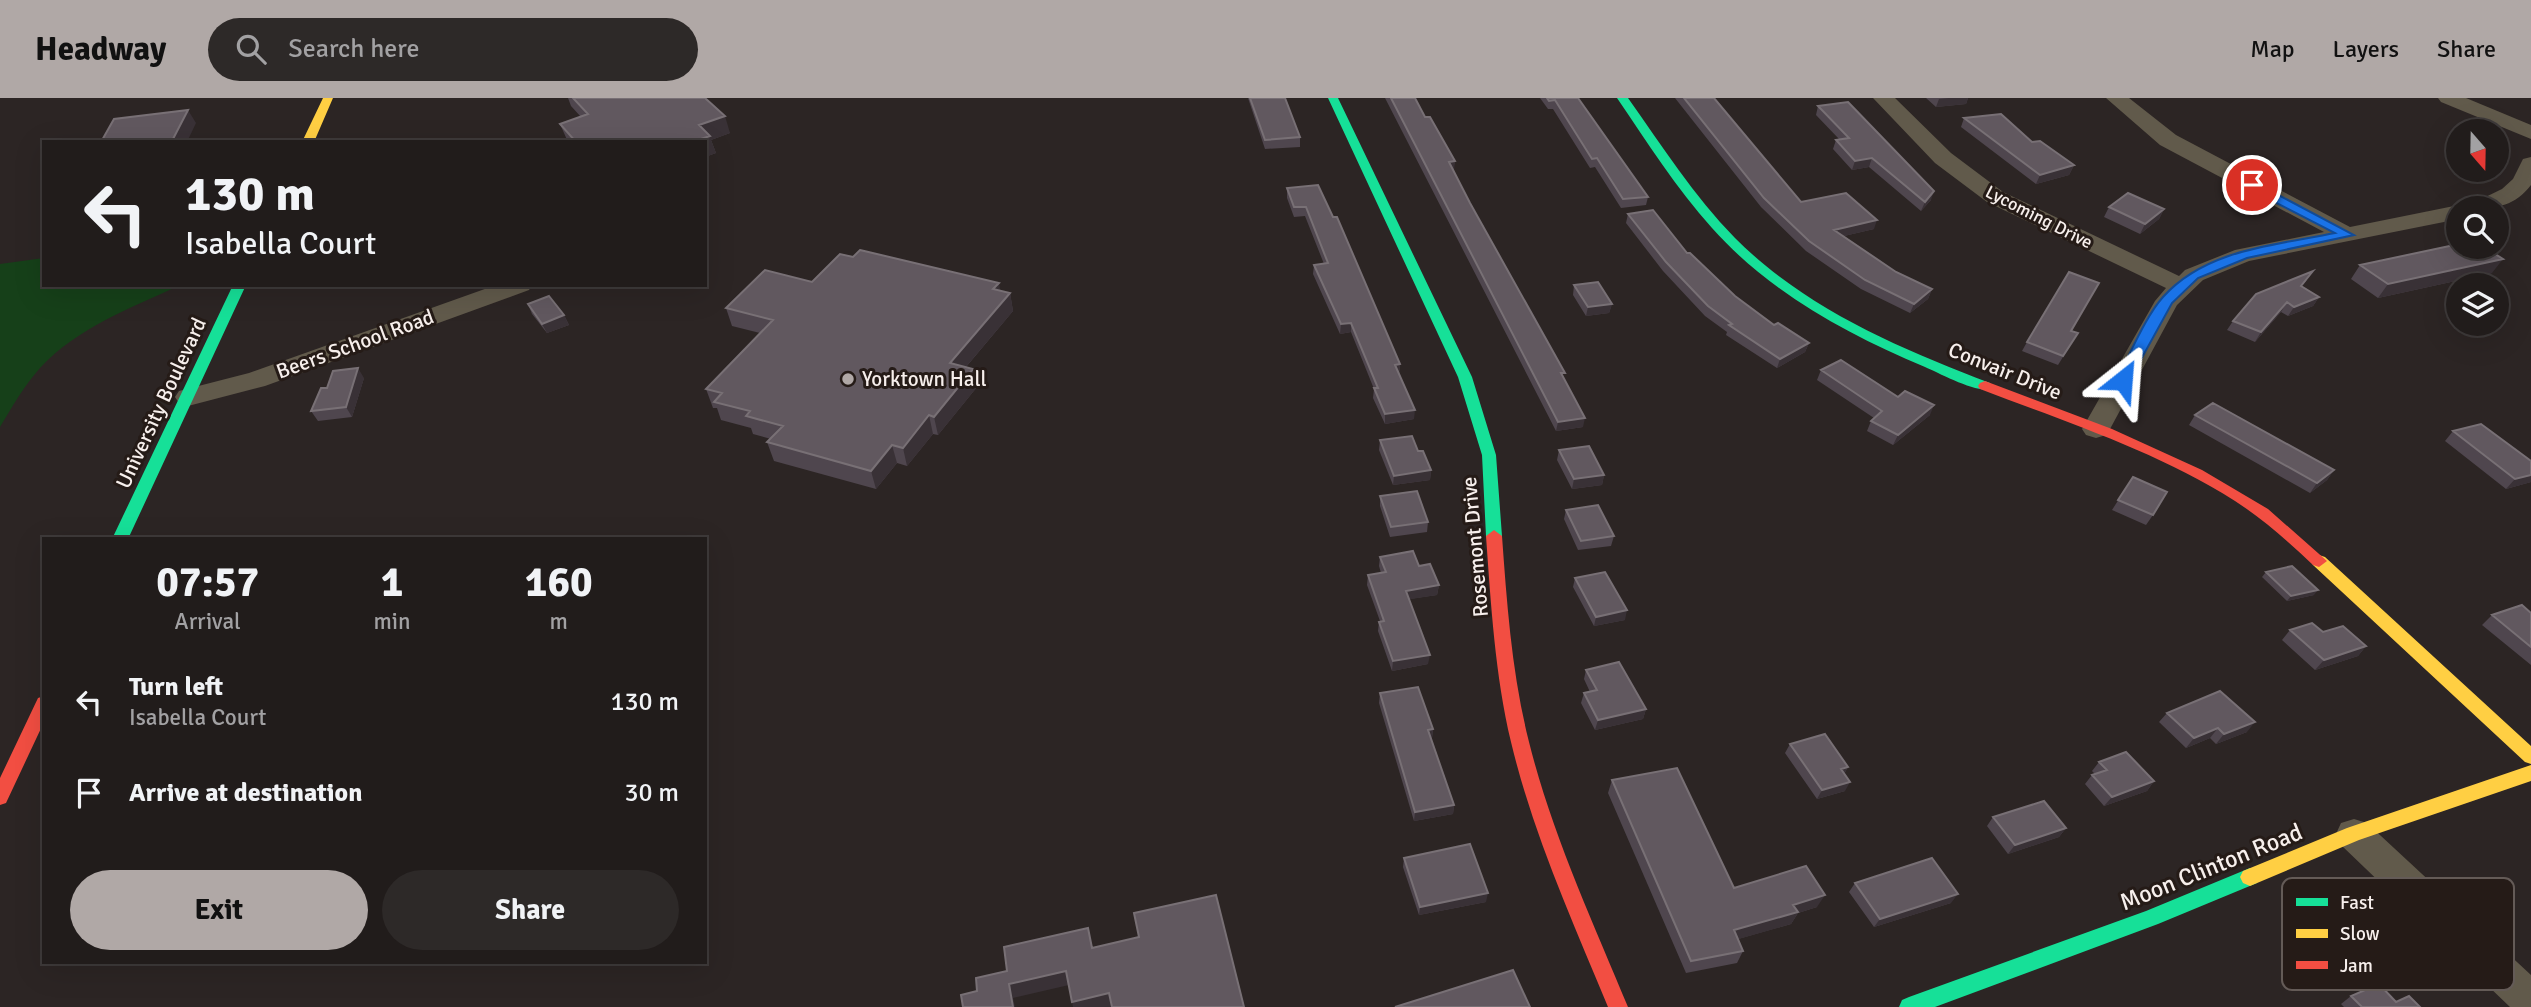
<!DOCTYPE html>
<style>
body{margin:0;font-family:Signika,sans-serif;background:#2d2928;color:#f1f3f6;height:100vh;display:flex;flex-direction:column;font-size:26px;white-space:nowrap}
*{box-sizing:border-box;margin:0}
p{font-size:23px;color:#a2a1a3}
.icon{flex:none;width:38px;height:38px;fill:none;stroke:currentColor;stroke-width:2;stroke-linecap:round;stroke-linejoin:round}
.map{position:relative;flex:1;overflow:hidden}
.drawer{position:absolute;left:42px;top:439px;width:665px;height:427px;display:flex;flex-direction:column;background:#211c1b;border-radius:0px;box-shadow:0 7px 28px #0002,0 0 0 2px #3e3a3a}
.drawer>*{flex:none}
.banner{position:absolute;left:42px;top:42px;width:665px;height:147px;border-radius:0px;box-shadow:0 7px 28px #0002,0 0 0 2px #3e3a3a;background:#211c1b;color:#f1f3f6;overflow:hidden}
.needle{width:46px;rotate:160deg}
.fabs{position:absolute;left:2446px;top:21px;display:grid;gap:14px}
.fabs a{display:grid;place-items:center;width:63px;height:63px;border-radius:50%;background:#211c1b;box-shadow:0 7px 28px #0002,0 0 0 2px #3e3a3a;font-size:35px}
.pin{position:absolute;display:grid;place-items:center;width:60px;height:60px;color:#fff;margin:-30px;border:4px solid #fff;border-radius:50%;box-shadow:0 2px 7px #0007}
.me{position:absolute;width:77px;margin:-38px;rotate:28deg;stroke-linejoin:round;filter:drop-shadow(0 0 5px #0008)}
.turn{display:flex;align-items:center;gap:24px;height:147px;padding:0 28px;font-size:32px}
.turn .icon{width:91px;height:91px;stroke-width:2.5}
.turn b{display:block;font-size:49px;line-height:60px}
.eta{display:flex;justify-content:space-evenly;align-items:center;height:119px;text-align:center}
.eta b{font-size:42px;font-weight:700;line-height:49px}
.cta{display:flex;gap:14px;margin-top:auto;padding:14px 28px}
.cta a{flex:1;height:80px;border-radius:42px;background:#b0a8a6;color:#111;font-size:28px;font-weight:700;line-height:80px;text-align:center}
.cta a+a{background:#2d2928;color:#f1f3f6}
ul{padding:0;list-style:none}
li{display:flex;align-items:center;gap:21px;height:91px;padding:0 28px}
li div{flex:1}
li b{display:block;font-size:26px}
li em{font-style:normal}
header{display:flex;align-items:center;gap:42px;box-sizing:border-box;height:98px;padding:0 35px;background:#b0a8a6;color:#111}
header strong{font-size:33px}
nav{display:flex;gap:38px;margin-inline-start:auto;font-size:24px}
.search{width:490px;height:63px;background:#2d2928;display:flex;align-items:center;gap:18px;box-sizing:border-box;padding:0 24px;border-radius:38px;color:#a2a1a3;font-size:26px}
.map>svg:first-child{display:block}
</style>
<header>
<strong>Headway</strong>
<div class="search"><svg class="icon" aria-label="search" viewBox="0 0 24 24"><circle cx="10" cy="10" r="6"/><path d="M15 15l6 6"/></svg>Search here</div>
<nav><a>Map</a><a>Layers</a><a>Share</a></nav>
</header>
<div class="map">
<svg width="2531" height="909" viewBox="0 0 2531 909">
<rect width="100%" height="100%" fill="#2c2524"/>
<!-- green -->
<path fill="#164019" d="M 44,160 L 44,187 L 181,187 C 132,209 77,230 40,270 C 24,288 12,309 0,329 L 0,166 Z"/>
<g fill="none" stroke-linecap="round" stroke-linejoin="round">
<!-- street -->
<path fill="#615a4b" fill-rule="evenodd" d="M 1873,0 L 1895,0 L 1951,55 L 2003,94 L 2179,178 L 2185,172 L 2235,152 L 2324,134 L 2160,47 L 2106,0 L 2129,0 L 2176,37 L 2350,129 L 2459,107 L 2465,109 L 2502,91 L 2513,81 L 2523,61 L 2531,59 L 2531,87 C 2511,113 2489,110 2459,110 L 2459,121 L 2249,163 L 2203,182 L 2177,207 L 2110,331 L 2106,337 L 2096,340 L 2086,337 L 2082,331 L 2155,203 L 2166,190 L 1987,104 L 1935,65 Z
M 2438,0 L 2466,0 L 2531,27 L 2531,41 L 2441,4 Z
M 496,187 L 532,187 L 529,192 L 265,288 L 188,308 L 179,305 L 175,299 L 179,293 L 249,275 Z
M 2354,721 L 2367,725 L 2531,877 L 2531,909 L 2510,909 L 2341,747 L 2336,736 L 2341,725 Z"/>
<!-- fast -->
<path fill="#16e098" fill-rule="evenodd" d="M 1328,0 L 1338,0 L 1472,279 L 1496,357 L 1502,438 L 1500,442 L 1494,444 L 1486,438 L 1482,357 L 1458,279 Z
M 1617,0 L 1628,0 C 1662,48 1694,98 1735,140 C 1806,211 1899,250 1990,285 L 1992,288 L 1990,291 C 1976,295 1939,275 1925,269 C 1846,236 1769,194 1712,130 C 1676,90 1647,44 1617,0 Z
M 233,187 L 246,187 L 128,441 L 112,441 Z
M 2250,770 L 2257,773 L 2260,779 L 2257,785 L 2158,826 L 1935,909 L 1899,909 L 1902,902 L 1909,899 L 2146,813 Z"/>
<!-- slow -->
<path fill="#ffcf43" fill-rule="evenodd" d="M 323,0 L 333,0 L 314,44 L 302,44 Z
M 2319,457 L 2325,459 L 2531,648 L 2531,666 L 2525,664 L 2313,467 L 2311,463 L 2313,459 Z
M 2531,667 L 2531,683 L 2359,742 L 2250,788 L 2243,785 L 2240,779 L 2243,773 L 2347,730 Z"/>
<!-- jam -->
<path fill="#f24e42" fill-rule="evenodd" d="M 1985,283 L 2112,331 L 2202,372 L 2268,411 L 2327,463 L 2319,469 L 2313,467 C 2289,444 2263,421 2235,403 C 2156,353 2066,324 1980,291 L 1978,288 L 1980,285 Z
M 1494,432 L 1502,438 C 1507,507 1512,577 1529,644 C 1552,736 1592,822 1628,909 L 1608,909 C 1572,822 1533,736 1511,644 C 1495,577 1491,507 1486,438 Z
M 44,598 L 44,624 L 6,705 L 0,707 L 0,680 L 38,600 Z"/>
</g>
<!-- wall -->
<path fill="#4f464e" d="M 568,0 L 705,0 L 730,35 L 711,42 L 716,55 L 705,59 L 705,44 L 568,44 L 560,26 L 581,19 L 571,8 Z
M 1248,0 L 1285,0 L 1300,39 L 1300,49 L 1265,51 Z
M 1385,0 L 1415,0 L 1425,19 L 1455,63 L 1453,72 L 1563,281 L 1583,329 L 1556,333 Z
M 1540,0 L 1578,0 L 1648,99 L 1646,107 L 1621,110 L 1595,69 L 1590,70 L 1553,11 L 1548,11 Z
M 1675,0 L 1714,0 L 1801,104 L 1874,131 L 1844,138 L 1896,174 L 1932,191 L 1928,201 L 1910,215 L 1861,191 L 1806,153 L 1761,109 Z
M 1926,0 L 1968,0 L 1966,6 L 1936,9 Z
M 1818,8 L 1931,102 L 1921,113 L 1869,69 L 1852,72 L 1833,51 L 1836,42 L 1839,41 L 1816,17 Z
M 1964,20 L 2032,44 L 2074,67 L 2069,77 L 2036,86 L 1961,29 Z
M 1318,87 L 1400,266 L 1399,276 L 1414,321 L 1385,326 L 1373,300 L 1374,291 L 1351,234 L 1340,236 L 1313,176 L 1314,167 L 1324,166 L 1305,118 L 1294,119 L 1287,100 L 1287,90 Z
M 2109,109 L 2164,111 L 2159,121 L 2140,136 L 2104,119 Z
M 1628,116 L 1687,155 L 1735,198 L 1774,227 L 1809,245 L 1805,254 L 1777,270 L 1726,237 L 1727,234 L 1705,218 L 1663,173 L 1626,125 Z
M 2360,167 L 2492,175 L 2378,200 L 2351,181 Z
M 2307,182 L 2302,188 L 2319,199 L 2313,208 L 2288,218 L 2281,214 L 2255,244 L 2227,232 L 2233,223 Z
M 812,184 L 1000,193 L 1010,195 L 1013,213 L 966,269 L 973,271 L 977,289 L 938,337 L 933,336 L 907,368 L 897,365 L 876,391 L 774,363 L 767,344 L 771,341 L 753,336 L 751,330 L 721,322 L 717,310 L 713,310 L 706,291 L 760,235 L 732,228 L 726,210 Z
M 1574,187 L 1612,206 L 1609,215 L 1586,218 L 1573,197 Z
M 528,206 L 564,217 L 569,227 L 547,235 L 532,216 Z
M 2071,233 L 2078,235 L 2058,267 L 2022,253 L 2027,244 Z
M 1821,272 L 1898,299 L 1930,317 L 1893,347 L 1867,333 L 1871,323 L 1874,320 L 1817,282 Z
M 364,280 L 352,319 L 318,323 L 311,313 Z
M 2195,317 L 2334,372 L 2327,382 L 2310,395 L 2189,327 Z
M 2453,333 L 2531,363 L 2531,384 L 2506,391 L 2445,343 Z
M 1380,342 L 1418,353 L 1431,372 L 1430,382 L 1393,387 L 1379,352 Z
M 1559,352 L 1604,377 L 1602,387 L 1572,391 L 1557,362 Z
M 2133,379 L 2153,417 L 2146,427 L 2112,412 Z
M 1380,398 L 1428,424 L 1427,434 L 1390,439 L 1380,408 Z
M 1566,412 L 1614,438 L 1611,448 L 1578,452 L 1564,421 Z
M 1380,459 L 1419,468 L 1439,487 L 1437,497 L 1409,501 L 1428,566 L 1392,573 L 1378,533 L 1379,524 L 1380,523 L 1367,487 L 1368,477 L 1381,475 L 1379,468 Z
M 2266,474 L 2314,497 L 2287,503 L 2262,479 Z
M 1575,480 L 1625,522 L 1594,528 L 1573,489 Z
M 2531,515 L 2531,567 L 2482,527 L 2492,517 Z
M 2290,532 L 2323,534 L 2366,548 L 2358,558 L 2315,572 L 2282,542 Z
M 1586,572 L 1646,611 L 1643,621 L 1595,632 L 1581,605 L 1584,595 L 1590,594 L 1584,581 Z
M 1380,595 L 1433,631 L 1432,640 L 1431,641 L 1454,707 L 1453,716 L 1414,723 L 1379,605 Z
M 2167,615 L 2247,634 L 2216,646 L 2210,640 L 2186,650 L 2159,624 Z
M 1790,646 L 1848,669 L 1844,676 L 1845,693 L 1817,701 L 1785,655 Z
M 2099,664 L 2154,683 L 2147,693 L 2104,708 L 2085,686 L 2092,677 L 2095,676 L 2092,673 Z
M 1612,682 L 1734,790 L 1817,809 L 1798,815 L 1791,826 L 1738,841 L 1743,853 L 1737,865 L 1686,875 L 1608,695 Z
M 1993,719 L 2066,730 L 2059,739 L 2008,756 L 1987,728 Z
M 1404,760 L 1486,804 L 1419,817 L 1403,769 Z
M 1855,785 L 1951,805 L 1874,829 L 1849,794 Z
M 2351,898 L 2396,904 L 2420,909 L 2344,909 L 2341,906 Z"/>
<!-- shaded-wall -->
<path fill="#393136" d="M 1949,0 L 1968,0 L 1966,6 L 1936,9 L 1939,1 Z
M 188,12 L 196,25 L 187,44 L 152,44 Z
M 725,18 L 730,35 L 711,42 L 716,55 L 705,59 L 705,44 L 693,44 L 699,27 Z
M 1872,60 L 1869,69 L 1852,72 L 1855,63 Z
M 1455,63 L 1454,72 L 1448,73 L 1449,64 Z
M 2074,67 L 2069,77 L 2036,86 L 2040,77 Z
M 1934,93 L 1931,102 L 1921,113 L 1925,104 Z
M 2164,111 L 2159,121 L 2140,136 L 2145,126 Z
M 1877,122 L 1874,131 L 1831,141 L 1834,132 Z
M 2503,161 L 2492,175 L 2378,200 L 2388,186 Z
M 999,185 L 1002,203 L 993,191 Z
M 1932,191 L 1928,201 L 1910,215 L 1914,206 Z
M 1010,195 L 1013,213 L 954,283 L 950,265 Z
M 2319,199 L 2313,208 L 2288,218 L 2294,209 Z
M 2287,204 L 2281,214 L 2255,244 L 2261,234 Z
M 1612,206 L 1609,215 L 1586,218 L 1588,209 Z
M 564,217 L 569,227 L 547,235 L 542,226 Z
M 1351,225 L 1351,234 L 1340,236 L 1341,226 Z
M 1809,245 L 1805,254 L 1777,270 L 1780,261 Z
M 1400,266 L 1399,276 L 1394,277 L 1395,267 Z
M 358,270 L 364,280 L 352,319 L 346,309 Z
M 973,271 L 977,289 L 938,337 L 934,319 Z
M 1934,307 L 1930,317 L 1893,347 L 1898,337 Z
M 1415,312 L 1414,321 L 1385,326 L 1385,316 Z
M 929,317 L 933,336 L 907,368 L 903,350 Z
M 1585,320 L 1583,329 L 1556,333 L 1558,324 Z
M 892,347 L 897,365 L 876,391 L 871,373 Z
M 1431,372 L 1430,382 L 1393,387 L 1394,378 Z
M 2334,372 L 2327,382 L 2310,395 L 2317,385 Z
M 1604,377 L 1602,387 L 1572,391 L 1574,381 Z
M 2531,377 L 2531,384 L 2506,391 L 2515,381 Z
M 1439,487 L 1437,497 L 1405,502 L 1406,493 Z
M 2318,492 L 2314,497 L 2287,503 L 2291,498 Z
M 1627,512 L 1625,522 L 1594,528 L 1596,519 Z
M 2366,548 L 2358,558 L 2315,572 L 2324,562 Z
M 1430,557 L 1428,566 L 1392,573 L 1393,563 Z
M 1646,611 L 1643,621 L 1595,632 L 1598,622 Z
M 2255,624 L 2247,634 L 2216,646 L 2224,636 Z
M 2218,630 L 2210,640 L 2186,650 L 2194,640 Z
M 1433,631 L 1432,640 L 1427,641 L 1428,632 Z
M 1848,669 L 1843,678 L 1841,671 Z
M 2154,683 L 2147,693 L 2104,708 L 2112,699 Z
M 1850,684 L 1845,693 L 1817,701 L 1822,692 Z
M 1454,707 L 1453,716 L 1414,723 L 1415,714 Z
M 2066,730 L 2059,739 L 2008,756 L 2015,747 Z
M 1488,795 L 1486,804 L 1419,817 L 1420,809 Z
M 1958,796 L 1951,805 L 1874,829 L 1880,821 Z
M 1825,797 L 1817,809 L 1798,815 L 1791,826 L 1728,844 L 1734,832 L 1793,807 Z
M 1066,873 L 1069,887 L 1013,900 L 1015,909 L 1013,909 L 1009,886 Z
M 1109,895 L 1111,909 L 1073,909 L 1072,904 Z"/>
<!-- building -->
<path fill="#61585f" stroke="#787075" stroke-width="2" d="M 573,0 L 705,0 L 725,18 L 699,27 L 710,38 L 692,44 L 576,44 L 560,26 L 588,16 Z
M 1250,0 L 1285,0 L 1300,39 L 1265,42 Z
M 1391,0 L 1415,0 L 1425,19 L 1430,19 L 1455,63 L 1449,64 L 1470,105 L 1565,275 L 1561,275 L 1585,320 L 1558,324 Z
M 1547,0 L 1578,0 L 1648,99 L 1623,101 L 1597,60 L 1592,61 L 1555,2 L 1549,3 Z
M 1684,0 L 1714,0 L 1801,104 L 1846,95 L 1877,122 L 1834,132 L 1896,174 L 1932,191 L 1914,206 L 1865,182 L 1809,143 L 1764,100 Z
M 1848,4 L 1934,93 L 1925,104 L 1872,60 L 1855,63 L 1836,42 L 1849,40 L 1818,8 Z
M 188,12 L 173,41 L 152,44 L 101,44 L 114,21 Z
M 2001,16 L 2032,44 L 2040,43 L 2074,67 L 2040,77 L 1964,20 Z
M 1318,87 L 1333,119 L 1337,119 L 1400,266 L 1395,267 L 1415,312 L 1385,316 L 1374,290 L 1378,290 L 1351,225 L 1341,226 L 1314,167 L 1328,165 L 1306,109 L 1294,109 L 1287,90 Z
M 2128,95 L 2164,111 L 2145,126 L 2109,109 Z
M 1653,112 L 1687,155 L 1690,155 L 1735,198 L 1774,227 L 1778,225 L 1809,245 L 1780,261 L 1729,227 L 1732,226 L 1708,208 L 1666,164 L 1628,116 Z
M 2459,146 L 2459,149 L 2484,149 L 2503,161 L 2388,186 L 2360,167 Z
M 860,152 L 999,185 L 993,191 L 1010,195 L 950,265 L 973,271 L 934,319 L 929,317 L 903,350 L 892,347 L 871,373 L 767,344 L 783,328 L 746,318 L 750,313 L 714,304 L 722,295 L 706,291 L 773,222 L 726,210 L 765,172 L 812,184 L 840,156 L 853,159 Z
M 2313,173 L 2301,188 L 2319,199 L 2294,209 L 2287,204 L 2261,234 L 2233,223 L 2256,196 Z
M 2069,174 L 2099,185 L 2071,233 L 2078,235 L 2063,258 L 2027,244 Z
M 1598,184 L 1612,206 L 1588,209 L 1574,187 Z
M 549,198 L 564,217 L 542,226 L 528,206 Z
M 1841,262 L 1898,299 L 1905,293 L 1934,307 L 1898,337 L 1871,323 L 1882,313 L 1821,272 Z
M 358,270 L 346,309 L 311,313 L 321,290 L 327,290 L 333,273 Z
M 2213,305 L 2334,372 L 2317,385 L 2195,317 Z
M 2481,326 L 2531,363 L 2531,377 L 2515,381 L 2453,333 Z
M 1412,338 L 1418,353 L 1423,353 L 1431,372 L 1394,378 L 1380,342 Z
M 1589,348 L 1604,377 L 1574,381 L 1559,352 Z
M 2133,379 L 2167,394 L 2153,417 L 2118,402 Z
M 1417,393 L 1428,424 L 1391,429 L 1380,398 Z
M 1598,407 L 1614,438 L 1581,443 L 1566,412 Z
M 1413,453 L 1419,468 L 1430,466 L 1439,487 L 1406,493 L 1430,557 L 1393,563 L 1379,524 L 1384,523 L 1368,477 L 1386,474 L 1380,459 Z
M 2292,468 L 2318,492 L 2291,498 L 2266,474 Z
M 1605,474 L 1627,512 L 1596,519 L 1575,480 Z
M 2522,507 L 2531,515 L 2531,549 L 2492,517 Z
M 2312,525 L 2323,534 L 2343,528 L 2366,548 L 2324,562 L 2290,532 Z
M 1619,564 L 1646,611 L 1598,622 L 1584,595 L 1597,592 L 1586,572 Z
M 1418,589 L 1433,631 L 1428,632 L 1454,707 L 1415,714 L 1380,595 Z
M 2220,593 L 2255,624 L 2224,636 L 2218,630 L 2194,640 L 2167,615 Z
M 1825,636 L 1848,669 L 1841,671 L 1850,684 L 1822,692 L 1790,646 Z
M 2126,654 L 2154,683 L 2112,699 L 2092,677 L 2107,672 L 2099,664 Z
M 1677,670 L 1734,790 L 1806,768 L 1825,797 L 1793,807 L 1798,814 L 1734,832 L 1743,853 L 1691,863 L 1612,682 Z
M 2044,703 L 2066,730 L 2015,747 L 1993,719 Z
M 1470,746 L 1488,795 L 1420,809 L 1404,760 Z
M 1932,760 L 1958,796 L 1880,821 L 1855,785 Z
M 1216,797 L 1244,909 L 1112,909 L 1109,895 L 1072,904 L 1066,873 L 1009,886 L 1013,909 L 963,909 L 961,897 L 977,893 L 976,880 L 1007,873 L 1004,849 L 1088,830 L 1092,850 L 1139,839 L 1134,815 Z
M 1513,872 L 1530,909 L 1395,909 Z
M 2379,886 L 2396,904 L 2409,898 L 2420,909 L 2362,909 L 2351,898 Z"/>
<!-- route -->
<path fill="#1a73e8" stroke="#114b97" stroke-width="2" d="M 2252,83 L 2354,137 L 2247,160 L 2198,180 L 2172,205 L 2128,285 L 2118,285 L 2116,282 C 2130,257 2145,219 2163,199 C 2206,151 2276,147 2335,135 L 2247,90 L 2246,87 Z"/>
<!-- markers -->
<circle fill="#b0a8a6" stroke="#251b17" stroke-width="2.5" cx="848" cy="281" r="7"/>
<g text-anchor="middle" stroke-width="6" stroke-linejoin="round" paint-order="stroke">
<!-- far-street labels -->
<g font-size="18" fill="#f7efec" stroke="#251b17">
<text transform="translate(2039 119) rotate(27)" y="6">Lycoming Drive</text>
</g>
<!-- street labels -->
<g font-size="21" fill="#f7efec" stroke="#251b17">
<text transform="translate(355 246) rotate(-20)" y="7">Beers School Road</text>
<text transform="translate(2005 273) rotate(22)" y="7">Convair Drive</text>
<text transform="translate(161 305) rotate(-65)" y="7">University Boulevard</text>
<text transform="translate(1475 449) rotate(-95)" y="7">Rosemont Drive</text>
</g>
<!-- poi labels -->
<g font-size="21" fill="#f7efec" stroke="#251b17" text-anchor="start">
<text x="862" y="288">Yorktown Hall</text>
</g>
<!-- near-street labels -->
<g font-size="24" fill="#f7efec" stroke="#251b17">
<text transform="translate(2211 769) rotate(-22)" y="8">Moon Clinton Road</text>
</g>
</g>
<!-- legend -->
<rect x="2282" y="780" width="232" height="112" rx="10" fill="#251b17" stroke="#645b57" stroke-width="2"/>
<rect x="2296" y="800" width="32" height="8" fill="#16e098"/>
<rect x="2296" y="831" width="32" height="9" fill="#ffcf43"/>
<rect x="2296" y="863" width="32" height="8" fill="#f24e42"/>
<g font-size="19" fill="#f7efec">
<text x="2340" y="811">Fast</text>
<text x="2340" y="842">Slow</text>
<text x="2340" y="874">Jam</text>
</g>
</svg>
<div class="fabs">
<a><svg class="needle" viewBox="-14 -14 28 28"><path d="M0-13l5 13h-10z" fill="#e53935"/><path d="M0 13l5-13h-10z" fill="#a2a1a3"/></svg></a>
<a><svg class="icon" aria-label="search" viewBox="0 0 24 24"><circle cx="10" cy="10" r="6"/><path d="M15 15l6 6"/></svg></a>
<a><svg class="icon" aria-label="layers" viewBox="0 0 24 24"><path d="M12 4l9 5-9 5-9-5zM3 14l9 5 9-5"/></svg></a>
</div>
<div class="pin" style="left:2252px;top:87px;background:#d93025"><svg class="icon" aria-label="arrive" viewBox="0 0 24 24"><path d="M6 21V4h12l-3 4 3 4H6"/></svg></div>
<svg class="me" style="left:2123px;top:282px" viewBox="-20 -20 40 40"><path d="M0-17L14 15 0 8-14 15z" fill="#1a73e8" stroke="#fff" stroke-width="4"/></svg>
<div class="banner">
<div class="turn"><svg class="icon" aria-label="left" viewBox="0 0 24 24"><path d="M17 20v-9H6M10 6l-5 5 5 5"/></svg><div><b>130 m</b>Isabella Court</div></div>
</div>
<section class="drawer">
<div class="eta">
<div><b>07:57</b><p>Arrival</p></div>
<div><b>1</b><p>min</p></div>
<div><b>160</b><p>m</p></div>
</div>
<ul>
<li><svg class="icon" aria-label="left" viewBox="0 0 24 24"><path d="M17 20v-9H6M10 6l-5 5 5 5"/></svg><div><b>Turn left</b><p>Isabella Court</p></div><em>130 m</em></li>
<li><svg class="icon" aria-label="arrive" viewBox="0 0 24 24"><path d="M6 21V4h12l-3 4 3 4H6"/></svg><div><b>Arrive at destination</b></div><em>30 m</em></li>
</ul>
<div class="cta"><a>Exit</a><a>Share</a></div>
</section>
</div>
